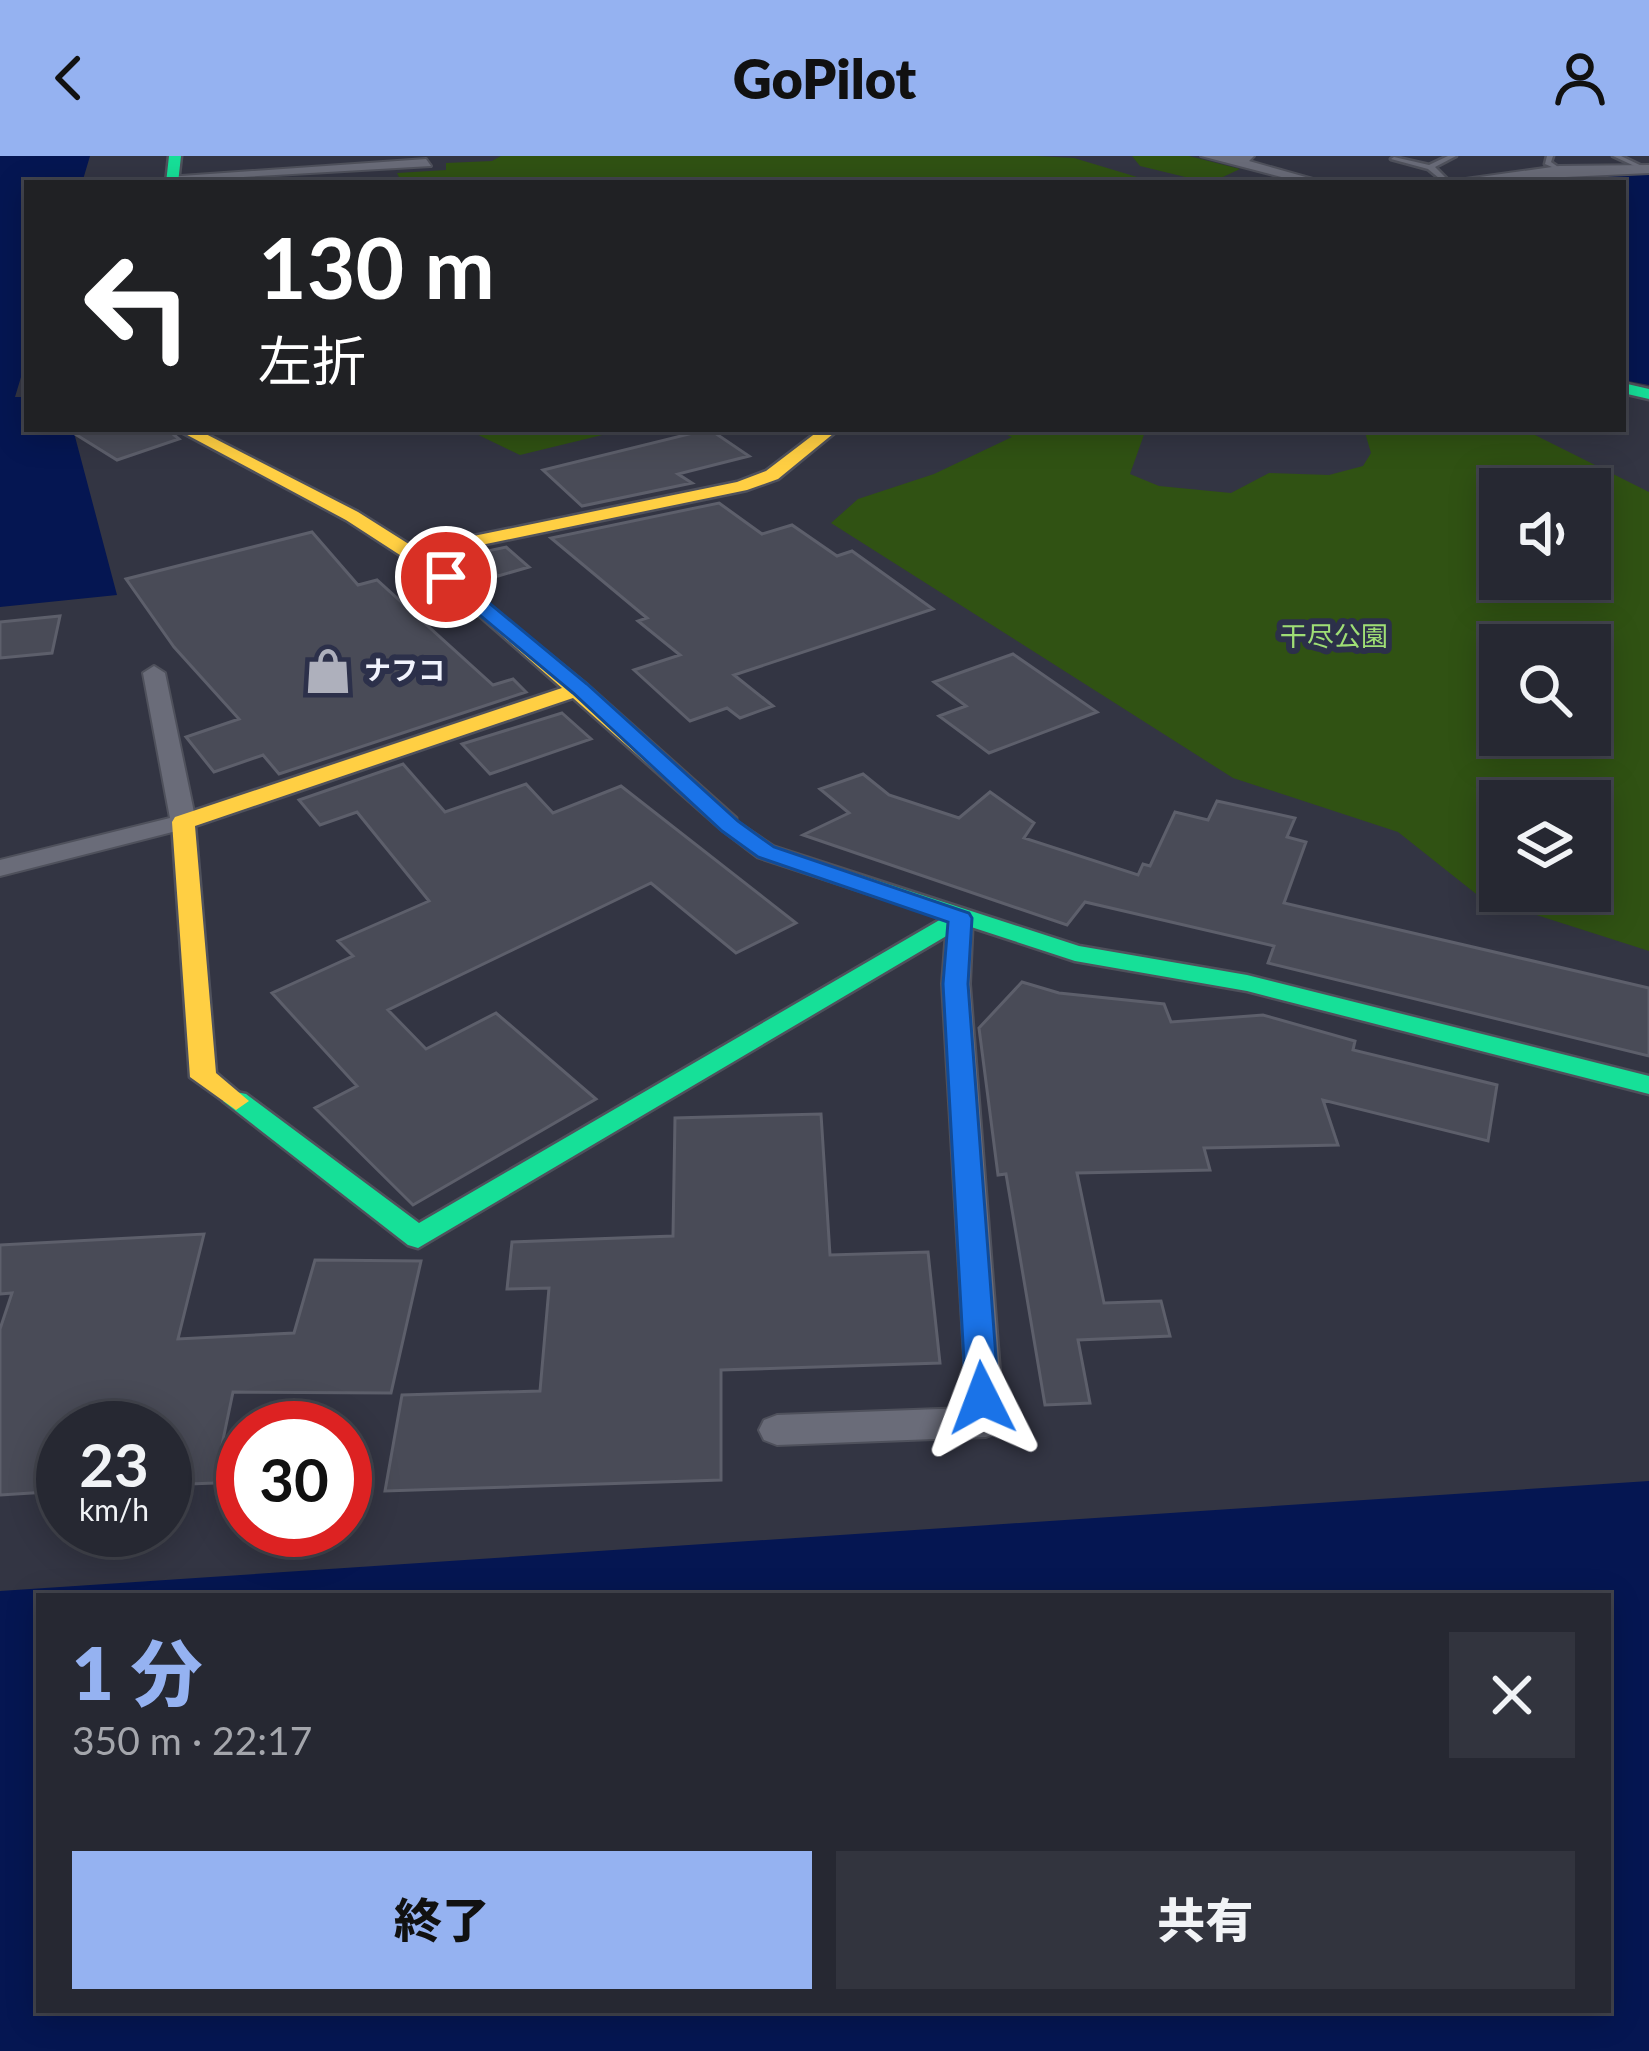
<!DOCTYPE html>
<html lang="ja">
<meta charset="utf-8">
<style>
body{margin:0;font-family:Lato,"Noto Sans JP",sans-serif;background:#32343e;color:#f1f3f6;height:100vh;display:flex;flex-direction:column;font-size:45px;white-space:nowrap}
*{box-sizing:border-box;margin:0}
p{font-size:39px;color:#a4a6ac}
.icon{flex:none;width:66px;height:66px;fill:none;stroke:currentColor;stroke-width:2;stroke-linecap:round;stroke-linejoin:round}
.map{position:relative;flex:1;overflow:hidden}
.drawer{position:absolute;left:36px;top:1437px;width:1575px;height:420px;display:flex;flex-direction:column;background:#262832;border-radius:0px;box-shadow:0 6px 30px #0003,0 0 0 3px #42444d}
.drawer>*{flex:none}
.banner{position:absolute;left:24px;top:24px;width:1602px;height:252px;border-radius:0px;box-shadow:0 6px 30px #0003,0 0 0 3px #42444d;background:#202124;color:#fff;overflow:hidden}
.buttons{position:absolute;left:1479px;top:312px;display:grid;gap:24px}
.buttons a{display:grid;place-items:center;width:132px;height:132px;border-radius:0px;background:#262832;box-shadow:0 6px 30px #0003,0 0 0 3px #42444d;font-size:60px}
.speed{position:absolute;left:36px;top:1245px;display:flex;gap:24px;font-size:60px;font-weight:700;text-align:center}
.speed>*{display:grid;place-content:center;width:156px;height:156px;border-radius:50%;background:#262832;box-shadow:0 6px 30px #0003,0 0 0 3px #42444d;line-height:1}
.speed small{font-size:30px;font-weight:400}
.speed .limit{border:18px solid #d22;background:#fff;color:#111}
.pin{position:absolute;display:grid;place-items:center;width:102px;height:102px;color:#fff;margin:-51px;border:6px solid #fff;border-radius:50%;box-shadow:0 3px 12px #0007}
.me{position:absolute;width:132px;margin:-66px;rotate:357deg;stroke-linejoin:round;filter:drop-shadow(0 0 9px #0008)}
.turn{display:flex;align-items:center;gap:42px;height:252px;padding:0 36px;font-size:54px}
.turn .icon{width:156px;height:156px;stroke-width:2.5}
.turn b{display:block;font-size:84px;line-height:102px}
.round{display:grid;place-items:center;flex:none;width:126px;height:126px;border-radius:0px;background:#32343e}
.head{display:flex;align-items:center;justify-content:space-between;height:204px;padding:0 36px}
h1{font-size:72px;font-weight:800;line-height:90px;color:#95b2f1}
.action{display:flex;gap:24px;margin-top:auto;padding:24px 36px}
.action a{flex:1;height:138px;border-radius:0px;background:#95b2f1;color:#111;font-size:48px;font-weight:800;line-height:138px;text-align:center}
.action a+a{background:#32343e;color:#f1f3f6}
header{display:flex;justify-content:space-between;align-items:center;height:156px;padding:0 36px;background:#95b2f1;color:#111;font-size:54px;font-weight:800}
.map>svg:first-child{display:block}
</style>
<header><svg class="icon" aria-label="back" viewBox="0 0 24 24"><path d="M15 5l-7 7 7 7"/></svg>GoPilot<svg class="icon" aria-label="person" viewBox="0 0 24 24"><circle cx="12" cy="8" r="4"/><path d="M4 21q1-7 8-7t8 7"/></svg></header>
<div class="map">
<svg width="1649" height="1895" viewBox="0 0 1649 1895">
<rect width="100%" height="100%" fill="#333543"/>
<!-- green -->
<path fill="#305213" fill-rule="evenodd" d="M 501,0 L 1036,0 L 1074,2 L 1157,27 L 402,27 L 397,17 L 446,14 L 446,7 L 492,5 Z
M 1132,0 L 1189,0 L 1240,13 L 1210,27 L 1140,10 Z
M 466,273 L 627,273 L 520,299 Z
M 994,273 L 1146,273 L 1130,318 L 1159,330 L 1231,337 L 1269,317 L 1329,319 L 1363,310 L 1371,297 L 1364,273 L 1523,273 L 1649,336 L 1649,795 L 1480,741 L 1398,676 L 1233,622 L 831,367 L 858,343 L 934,318 L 1012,281 ZM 1500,333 L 1590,333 L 1590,423 L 1500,423 ZM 1500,489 L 1590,489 L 1590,579 L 1500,579 ZM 1500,645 L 1590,645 L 1590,735 L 1500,735 Z"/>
<!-- water -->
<path fill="#051652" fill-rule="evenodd" d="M 0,0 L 90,0 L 82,27 L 27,27 L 27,201 L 15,241 L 27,241 L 27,273 L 73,273 L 117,439 L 0,451 Z
M 1649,18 L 1649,229 L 1623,224 L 1623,27 L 1485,27 L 1549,19 Z
M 1649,1325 L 1649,1895 L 0,1895 L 0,1435 ZM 39,1440 L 1608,1440 L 1608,1854 L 39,1854 Z"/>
<!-- building -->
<path fill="#494b57" stroke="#5d5f6b" stroke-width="3" d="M 67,273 L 167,273 L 179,283 L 117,304 Z
M 709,273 L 749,300 L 678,318 L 692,327 L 582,350 L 543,314 Z
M 719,347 L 762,378 L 792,369 L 837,400 L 852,395 L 933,453 L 734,519 L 773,550 L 740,562 L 727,552 L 690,565 L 634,514 L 680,499 L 638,465 L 647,462 L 551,382 Z
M 312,376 L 358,429 L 377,424 L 493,529 L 513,523 L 526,536 L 279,618 L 263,599 L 214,616 L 186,581 L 239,563 L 174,491 L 126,423 Z
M 506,391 L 529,411 L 498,420 L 473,398 Z
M 60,460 L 52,497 L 0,502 L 0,466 Z
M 1013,498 L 1097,556 L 989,597 L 939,560 L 966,550 L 934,526 Z
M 562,557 L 591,583 L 490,618 L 462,588 Z
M 403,608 L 445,656 L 526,628 L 553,657 L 621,630 L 796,767 L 736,797 L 651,727 L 388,854 L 426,893 L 496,857 L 596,943 L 413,1049 L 315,952 L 357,930 L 272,837 L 353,800 L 338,785 L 429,745 L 357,656 L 320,669 L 299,644 Z
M 863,618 L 889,639 L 959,662 L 990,636 L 1034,667 L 1024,682 L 1138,719 L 1143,708 L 1150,710 L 1175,656 L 1208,664 L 1217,645 L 1295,662 L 1287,681 L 1306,686 L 1284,747 L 1649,832 L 1649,900 L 1268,807 L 1274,790 L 1085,746 L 1067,769 L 803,679 L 849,657 L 820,633 Z
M 1022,826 L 1059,837 L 1164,848 L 1171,866 L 1263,859 L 1355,885 L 1353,894 L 1497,929 L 1488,985 L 1323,944 L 1338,989 L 1204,992 L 1210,1014 L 1077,1017 L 1104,1147 L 1161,1145 L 1170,1180 L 1078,1184 L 1090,1247 L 1045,1249 L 1006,1018 L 998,1019 L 979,872 Z
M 821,958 L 830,1099 L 928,1096 L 940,1207 L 721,1214 L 721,1324 L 385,1335 L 402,1239 L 540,1235 L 549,1132 L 507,1133 L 512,1086 L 673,1080 L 675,962 Z
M 204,1078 L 178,1183 L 294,1177 L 315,1104 L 421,1105 L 391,1237 L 233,1236 L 214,1327 L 165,1329 L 165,1272 L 63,1272 L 63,1335 L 0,1339 L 0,1173 L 12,1137 L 0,1138 L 0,1089 Z"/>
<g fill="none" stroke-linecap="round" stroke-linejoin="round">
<defs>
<path id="lane" d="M 1448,0 L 1456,0 L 1435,11 L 1451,27 L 1445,27 L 1428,13 L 1391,3 L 1394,1 L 1429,9 Z
M 1547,0 L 1553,0 L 1551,6 L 1561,13 L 1561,15 L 1545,8 Z
M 1613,0 L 1621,0 L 1648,13 L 1643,14 Z"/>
<path id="street" d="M 1201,0 L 1254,0 L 1249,5 L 1327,27 L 1304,27 Z
M 426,3 L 431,10 L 174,25 L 167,21 Z
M 1649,9 L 1649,17 L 1437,27 L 1559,10 Z
M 154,510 L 165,517 L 196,666 L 192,671 L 0,720 L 0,704 L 170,662 L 143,517 Z
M 960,754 L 973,762 L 970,828 L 1004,1266 L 999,1276 L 986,1281 L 777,1289 L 764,1284 L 759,1274 L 764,1264 L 777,1259 L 967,1252 L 942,828 L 947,762 Z"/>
<path id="fast" d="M 169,0 L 181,0 L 178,27 L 166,27 Z
M 1623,227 L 1649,233 L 1649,243 L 1623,237 Z
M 728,660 L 774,691 L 1079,790 L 1247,819 L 1649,920 L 1649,938 L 1247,835 L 1075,805 L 965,769 L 418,1092 L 408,1089 L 223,945 L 236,936 L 246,938 L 419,1067 L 943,762 L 758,701 L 720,672 L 720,662 Z"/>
<path id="slow" d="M 176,273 L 196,273 L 358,356 L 415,392 L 737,326 L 766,315 L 821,273 L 839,273 L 778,323 L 747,334 L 428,400 L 587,529 L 736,662 L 736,672 L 720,672 L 573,542 L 195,670 L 216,917 L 249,945 L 236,954 L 190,921 L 172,666 L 175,661 L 562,532 L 440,425 L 346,364 Z"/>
</defs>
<!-- lane casing -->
<use href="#lane" stroke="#4f515c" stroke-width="5"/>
<!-- street casing -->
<use href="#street" stroke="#4f515c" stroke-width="4"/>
<!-- fast casing -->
<use href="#fast" stroke="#4f515c" stroke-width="5"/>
<!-- slow casing -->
<use href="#slow" stroke="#4f515c" stroke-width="5"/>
<!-- lane -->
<use href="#lane" fill="#6a6c79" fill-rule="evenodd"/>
<!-- street -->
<use href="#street" fill="#6a6c79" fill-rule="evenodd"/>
<!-- fast -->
<use href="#fast" fill="#16e098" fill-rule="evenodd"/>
<!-- slow -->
<use href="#slow" fill="#ffcf43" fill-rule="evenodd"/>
</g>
<!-- route -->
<path fill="#1a73e8" stroke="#114b97" stroke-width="3" d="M 439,417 L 453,417 L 587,528 L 738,665 L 774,691 L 969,757 L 972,762 L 968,828 L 999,1242 L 994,1252 L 982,1255 L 971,1252 L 966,1242 L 943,828 L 948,766 L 758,701 L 722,675 L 573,537 L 439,425 Z"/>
<!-- icons -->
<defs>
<symbol id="shop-bare" viewBox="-9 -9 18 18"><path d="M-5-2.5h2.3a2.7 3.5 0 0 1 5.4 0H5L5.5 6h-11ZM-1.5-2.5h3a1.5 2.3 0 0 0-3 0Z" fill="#aeb0bc" stroke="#2c304a" stroke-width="2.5" paint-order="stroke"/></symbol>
</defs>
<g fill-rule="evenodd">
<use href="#shop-bare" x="295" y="482" width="66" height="66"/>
</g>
<g text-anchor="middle" stroke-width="12" stroke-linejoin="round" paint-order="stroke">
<!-- far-park labels -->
<g font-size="27" fill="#9fde75" stroke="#2c304a">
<text x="1334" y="490">干尽公園</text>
</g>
<!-- far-poi labels -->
<g font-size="27" font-weight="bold" fill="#f1f3fd" stroke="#2c304a" text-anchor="start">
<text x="364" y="524">ナフコ</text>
</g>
</g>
</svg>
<div class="buttons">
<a><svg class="icon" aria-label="sound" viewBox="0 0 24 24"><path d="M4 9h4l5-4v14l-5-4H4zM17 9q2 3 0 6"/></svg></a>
<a><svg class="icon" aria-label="search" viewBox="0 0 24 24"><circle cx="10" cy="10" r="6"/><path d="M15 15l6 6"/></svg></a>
<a><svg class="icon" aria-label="layers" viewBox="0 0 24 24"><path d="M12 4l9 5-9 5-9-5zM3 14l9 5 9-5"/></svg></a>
</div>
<div class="speed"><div>23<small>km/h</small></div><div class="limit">30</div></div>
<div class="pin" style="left:446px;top:421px;background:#d93025"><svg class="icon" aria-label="arrive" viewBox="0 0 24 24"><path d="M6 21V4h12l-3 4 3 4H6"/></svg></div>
<svg class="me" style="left:982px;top:1242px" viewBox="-20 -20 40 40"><path d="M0-17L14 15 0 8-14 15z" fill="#1a73e8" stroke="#fff" stroke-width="4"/></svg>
<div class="banner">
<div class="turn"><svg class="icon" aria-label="left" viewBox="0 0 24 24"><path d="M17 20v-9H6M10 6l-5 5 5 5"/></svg><div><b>130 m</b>左折</div></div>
</div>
<section class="drawer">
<div class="head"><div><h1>1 分</h1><p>350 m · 22:17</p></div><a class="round"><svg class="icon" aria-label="close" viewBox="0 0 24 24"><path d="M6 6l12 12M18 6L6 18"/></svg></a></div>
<div class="action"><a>終了</a><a>共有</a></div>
</section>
</div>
